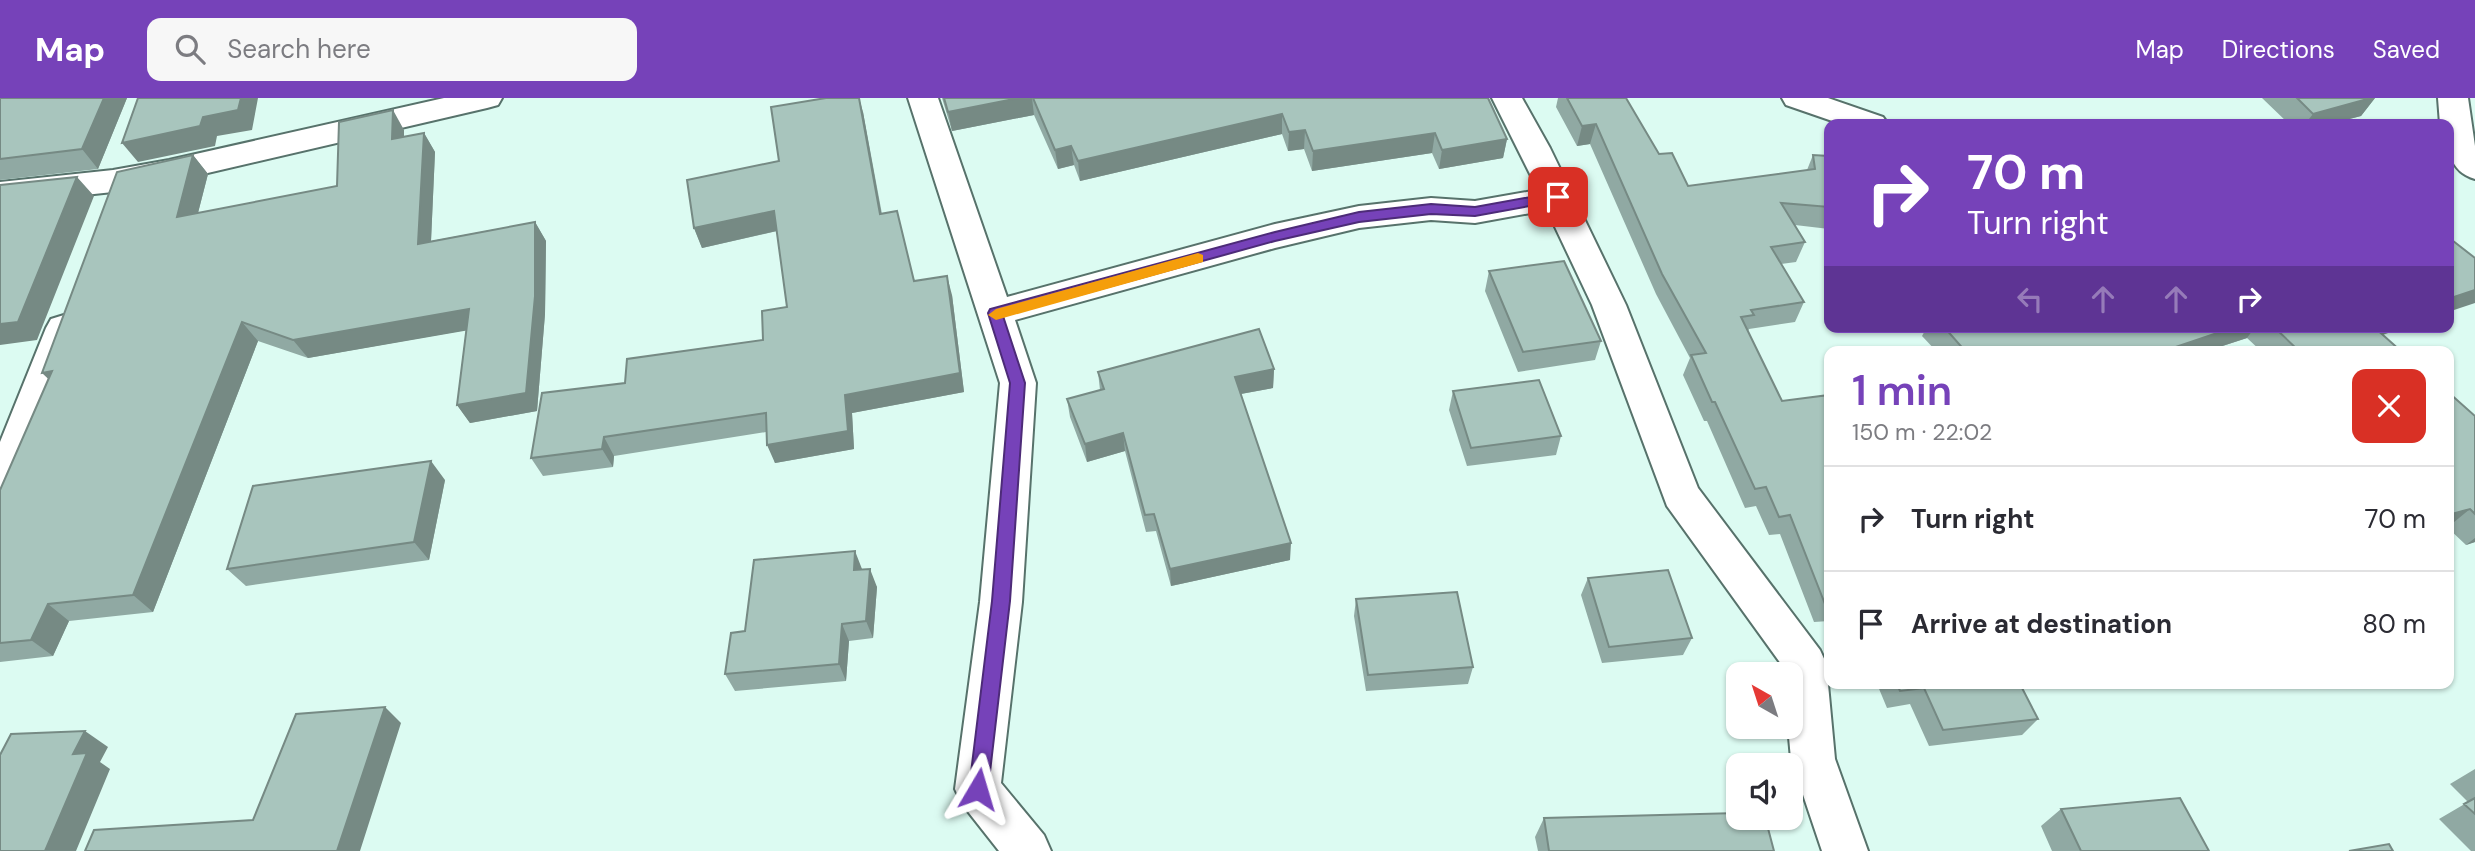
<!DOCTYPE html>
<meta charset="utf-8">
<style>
body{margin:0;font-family:"DM Sans",sans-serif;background:#f7f7f7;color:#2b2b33;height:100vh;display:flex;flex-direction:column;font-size:26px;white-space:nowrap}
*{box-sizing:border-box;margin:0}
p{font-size:23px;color:#7c7c81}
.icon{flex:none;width:38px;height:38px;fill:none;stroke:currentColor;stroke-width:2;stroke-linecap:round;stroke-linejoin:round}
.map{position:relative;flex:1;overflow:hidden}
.sheet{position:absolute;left:1824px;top:248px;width:630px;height:343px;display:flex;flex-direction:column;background:#fff;border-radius:14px;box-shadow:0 2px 5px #0004}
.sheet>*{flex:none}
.banner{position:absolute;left:1824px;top:21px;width:630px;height:214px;border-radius:14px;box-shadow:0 2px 5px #0004;background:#7642b9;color:#fff;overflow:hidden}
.needle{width:46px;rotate:321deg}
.tools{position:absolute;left:1726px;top:564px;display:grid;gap:14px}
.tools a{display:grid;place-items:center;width:77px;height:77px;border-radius:14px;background:#fff;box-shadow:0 2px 5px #0004;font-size:35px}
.pin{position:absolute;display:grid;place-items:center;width:60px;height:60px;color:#fff;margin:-30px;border-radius:14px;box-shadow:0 4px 10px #0006}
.me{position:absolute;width:77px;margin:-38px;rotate:7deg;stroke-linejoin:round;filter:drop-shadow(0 0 5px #0008)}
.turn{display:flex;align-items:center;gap:24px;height:147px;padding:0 28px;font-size:32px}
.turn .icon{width:91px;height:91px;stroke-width:2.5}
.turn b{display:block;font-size:49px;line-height:60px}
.lanes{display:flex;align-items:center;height:66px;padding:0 28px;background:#0003;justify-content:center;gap:35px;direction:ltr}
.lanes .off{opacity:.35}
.round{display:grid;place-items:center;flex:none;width:74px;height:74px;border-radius:14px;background:#f7f7f7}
.summary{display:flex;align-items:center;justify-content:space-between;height:119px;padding:0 28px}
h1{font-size:42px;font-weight:600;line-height:52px;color:#7642b9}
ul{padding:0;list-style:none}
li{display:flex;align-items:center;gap:21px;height:105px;padding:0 28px;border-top:2px solid #e1e1e2}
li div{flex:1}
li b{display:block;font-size:26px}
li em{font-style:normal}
header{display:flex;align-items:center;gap:42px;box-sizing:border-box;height:98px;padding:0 35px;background:#7642b9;color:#fff}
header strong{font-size:33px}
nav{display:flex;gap:38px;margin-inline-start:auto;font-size:24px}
.search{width:490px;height:63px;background:#f7f7f7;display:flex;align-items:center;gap:18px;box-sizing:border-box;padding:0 24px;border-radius:14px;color:#7c7c81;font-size:26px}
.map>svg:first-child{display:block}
</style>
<header>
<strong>Map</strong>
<div class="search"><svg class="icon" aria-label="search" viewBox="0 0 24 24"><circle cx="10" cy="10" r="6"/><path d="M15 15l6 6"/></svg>Search here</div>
<nav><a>Map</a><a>Directions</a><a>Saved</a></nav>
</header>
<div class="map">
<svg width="2475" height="753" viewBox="0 0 2475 753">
<rect width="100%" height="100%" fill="#dcfbf2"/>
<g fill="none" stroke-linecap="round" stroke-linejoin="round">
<defs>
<path id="street" d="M 444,0 L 502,0 L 498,7 L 487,10 L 169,84 L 113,94 L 0,106 L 0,84 L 113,72 L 169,62 Z
M 908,0 L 938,0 L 1007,199 L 1275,126 L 1359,108 L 1431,100 L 1475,103 L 1538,92 L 1492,0 L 1522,0 L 1550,50 L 1626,207 L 1698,390 L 1820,552 L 1826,565 L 1835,661 L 1868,753 L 1822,753 L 1791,661 L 1788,628 L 1790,576 L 1785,576 L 1784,570 L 1667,408 L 1592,207 L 1547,112 L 1475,125 L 1431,122 L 1359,130 L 1275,150 L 1015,222 L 1036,285 L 1022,504 L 1001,685 L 1044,737 L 1051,753 L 999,753 L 962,706 L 955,691 L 980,504 L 1000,285 Z
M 1782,0 L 1828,0 L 1883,19 L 1888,26 L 1841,26 L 1786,7 Z
M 2438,0 L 2468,0 L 2475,48 L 2475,81 C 2448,73 2448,50 2448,26 L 2440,26 Z
M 64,217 L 77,221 L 82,230 L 32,359 L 14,394 L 0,398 L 0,344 L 46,230 L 51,221 Z"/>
</defs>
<!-- street casing -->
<use href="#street" stroke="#57726b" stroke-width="4"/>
<!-- street -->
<use href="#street" fill="#fff" fill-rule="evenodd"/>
</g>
<!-- wall -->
<path fill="#90a9a3" d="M 0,0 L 127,0 L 98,71 L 0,82 Z
M 942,0 L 1488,0 L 1507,41 L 1503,60 L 1439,71 L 1432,55 L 1312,73 L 1304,51 L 1288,53 L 1282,36 L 1080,83 L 1074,67 L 1058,71 L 1034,17 L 952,33 Z
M 1558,0 L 1626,0 L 1659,56 L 1688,88 L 1807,72 L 1813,57 L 1829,58 L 1829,131 L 1795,127 L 1805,144 L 1796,164 L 1781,166 L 1804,204 L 1795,224 L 1749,231 L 1748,233 L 1782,303 L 1829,297 L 1829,523 L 1814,524 L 1780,436 L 1769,437 L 1756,408 L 1745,410 L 1707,323 L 1704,323 L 1683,277 L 1690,260 L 1656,196 L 1590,46 L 1577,48 L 1556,9 Z
M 2262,0 L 2375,0 L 2361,18 L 2330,26 L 2289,26 Z
M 863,14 L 882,116 L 914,183 L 952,197 L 964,294 L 852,315 L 854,351 L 775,365 L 766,334 L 614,358 L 613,369 L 543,378 L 531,360 L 625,285 L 763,242 L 787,209 L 777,133 L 702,150 L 694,130 L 779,63 Z
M 404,32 L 404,39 L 424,35 L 435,54 L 431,143 L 535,124 L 546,143 L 545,216 L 537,313 L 470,325 L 457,307 L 466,232 L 308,260 L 258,243 L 153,514 L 69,523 L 53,558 L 0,564 L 0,392 L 193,57 L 208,76 L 198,115 L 337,88 Z
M 1489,173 L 1601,243 L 1595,262 L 1518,274 L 1485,193 Z
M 1927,229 L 2404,229 L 2383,237 L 2402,254 L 2262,254 L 2247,240 L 2204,254 L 1937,254 L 1922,238 Z
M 1274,271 L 1273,290 L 1241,296 L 1290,462 L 1171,488 L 1156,433 L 1146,434 L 1125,353 L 1087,364 L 1070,319 L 1067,301 L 1100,292 L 1098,274 Z
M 1453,293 L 1561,338 L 1556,357 L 1467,368 L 1449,312 Z
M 2448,294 L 2475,318 L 2475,444 L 2466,447 L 2448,430 Z
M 445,382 L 429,462 L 246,488 L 227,471 Z
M 862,472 L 877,489 L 873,540 L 849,543 L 846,583 L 735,593 L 725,576 L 745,533 Z
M 1588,480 L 1692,540 L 1683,557 L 1602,565 L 1581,497 Z
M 1356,501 L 1473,569 L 1468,586 L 1366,593 L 1354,518 Z
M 1877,586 L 2020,586 L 2038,621 L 2022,637 L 1929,648 L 1910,606 L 1887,610 Z
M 2475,671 L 2475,753 L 2471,753 L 2439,721 L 2468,704 L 2450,686 Z
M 2061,711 L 2209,753 L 2052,753 L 2041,728 Z
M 1544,720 L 1774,753 L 1538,753 L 1535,739 Z"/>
<!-- shaded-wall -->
<path fill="#768a84" d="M 104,0 L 127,0 L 98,71 L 82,51 Z
M 241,0 L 258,0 L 252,32 L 217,38 L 215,48 L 138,64 L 122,45 L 203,19 Z
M 859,0 L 863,14 L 885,136 L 880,116 Z
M 1019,0 L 1032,0 L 1034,17 L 952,33 L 948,14 Z
M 2371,0 L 2375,0 L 2361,18 L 2330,26 L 2305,26 L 2313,16 Z
M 393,12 L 404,32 L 404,61 L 392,41 Z
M 1282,16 L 1282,36 L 1080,83 L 1078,63 Z
M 1596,26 L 1590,46 L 1577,48 L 1582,28 Z
M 1305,32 L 1304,51 L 1288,53 L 1289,34 Z
M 424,35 L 435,54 L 430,165 L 418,146 Z
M 1435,35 L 1432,55 L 1312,73 L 1313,53 Z
M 1507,41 L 1503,60 L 1439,71 L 1442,52 Z
M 1071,48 L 1074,67 L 1058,71 L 1055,52 Z
M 193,57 L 208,76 L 192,138 L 177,119 Z
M 77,79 L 94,98 L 37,242 L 0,247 L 0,226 Z
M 774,113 L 781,132 L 702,150 L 694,130 Z
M 535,124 L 546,143 L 545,216 L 537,313 L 470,325 L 457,307 Z
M 947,178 L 952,197 L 964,294 L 852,315 L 854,351 L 775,365 L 767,347 L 845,297 Z
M 2475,192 L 2475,205 L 2448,214 L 2448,201 Z
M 469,211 L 481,230 L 308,260 L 293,242 Z
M 242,224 L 258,243 L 153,514 L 133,497 Z
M 2235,229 L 2255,229 L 2247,240 L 2204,254 L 2161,254 Z
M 2370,229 L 2404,229 L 2353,247 Z
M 1274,271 L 1273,290 L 1235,297 L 1235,279 Z
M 52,273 L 61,293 L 42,275 Z
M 1123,335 L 1125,353 L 1087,364 L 1085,346 Z
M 604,339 L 614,358 L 613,369 L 602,351 Z
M 431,363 L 445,382 L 429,462 L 414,444 Z
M 2470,411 L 2448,429 L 2448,417 Z
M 2475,440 L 2475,444 L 2466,447 Z
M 1291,445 L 1290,462 L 1171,488 L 1170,471 Z
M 855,453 L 862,471 L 861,490 L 854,472 Z
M 870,471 L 877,489 L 873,540 L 866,523 Z
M 48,506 L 69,523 L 53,558 L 31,542 Z
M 842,526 L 849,543 L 846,583 L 839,566 Z
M 385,609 L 401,625 L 360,753 L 337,753 Z
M 85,633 L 108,649 L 100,664 L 110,671 L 76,753 L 45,753 L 73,656 Z"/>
<!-- building -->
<path fill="#a8c5bd" stroke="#768a84" stroke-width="2" d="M 0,0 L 104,0 L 82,51 L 0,61 Z
M 138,0 L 241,0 L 238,12 L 203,19 L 200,28 L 122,45 Z
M 826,0 L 859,0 L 880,116 L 897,113 L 914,183 L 947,178 L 960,275 L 845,297 L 848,333 L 767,347 L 766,315 L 604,339 L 602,351 L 531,360 L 542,295 L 625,285 L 627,261 L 763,242 L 762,213 L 787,209 L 774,113 L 694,130 L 687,82 L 779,63 L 771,9 Z
M 944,0 L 1019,0 L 948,14 Z
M 1033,0 L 1488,0 L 1507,41 L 1442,52 L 1435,35 L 1313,53 L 1305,32 L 1289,34 L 1282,16 L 1078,63 L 1071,48 L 1055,52 Z
M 1567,0 L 1626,0 L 1659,56 L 1672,55 L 1688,88 L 1815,71 L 1813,57 L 1829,58 L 1829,109 L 1781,105 L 1805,144 L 1771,149 L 1804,204 L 1751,212 L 1754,217 L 1741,219 L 1782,303 L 1829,297 L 1829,506 L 1825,506 L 1790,417 L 1779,419 L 1766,389 L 1755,391 L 1715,304 L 1712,304 L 1691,257 L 1706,255 L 1662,176 L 1596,26 L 1582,28 Z
M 2297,0 L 2371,0 L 2313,16 Z
M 393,12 L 392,41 L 424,35 L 418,146 L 535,124 L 535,198 L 526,295 L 457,307 L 469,211 L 293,242 L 242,224 L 133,497 L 48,506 L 31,542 L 0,545 L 0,392 L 52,273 L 42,275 L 117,74 L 193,57 L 177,119 L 337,88 L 339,24 Z
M 77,79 L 18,224 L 0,226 L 0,87 Z
M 2448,139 L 2475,160 L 2475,192 L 2448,201 Z
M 1564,163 L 1601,243 L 1523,254 L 1489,173 Z
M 1944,229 L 2235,229 L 2161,254 L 1966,254 Z
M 2274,229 L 2374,229 L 2402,254 L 2300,254 Z
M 1259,231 L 1274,271 L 1235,279 L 1291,445 L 1170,471 L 1154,416 L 1145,417 L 1123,335 L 1085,346 L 1067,301 L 1104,291 L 1098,274 Z
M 1539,282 L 1561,338 L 1471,350 L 1453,293 Z
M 2448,294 L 2475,318 L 2475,416 L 2470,411 L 2448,417 Z
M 431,363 L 414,444 L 227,471 L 253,388 Z
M 855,453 L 854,472 L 870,471 L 866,523 L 842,526 L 839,566 L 725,576 L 731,535 L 745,533 L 754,462 Z
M 1668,472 L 1692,540 L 1609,549 L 1588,480 Z
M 1457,494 L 1473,569 L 1368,577 L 1356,501 Z
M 1897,586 L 2020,586 L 2038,621 L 1943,632 L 1924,590 L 1900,593 Z
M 385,609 L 337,753 L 85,753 L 94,732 L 253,722 L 296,616 Z
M 85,633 L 73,656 L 87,655 L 45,753 L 0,753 L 0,657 L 11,636 Z
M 2180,700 L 2209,753 L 2081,753 L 2061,711 Z
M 2475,700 L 2475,716 L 2464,706 Z
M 1738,715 L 1738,719 L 1765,719 L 1774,753 L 1549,753 L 1544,720 Z
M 2389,746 L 2393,753 L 2349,753 Z"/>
<!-- route -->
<path fill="#7642b9" stroke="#4d2b78" stroke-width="2" d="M 1558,94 L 1565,99 L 1563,102 L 1475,118 L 1431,116 L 1359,124 L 1275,143 L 1003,218 L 1025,285 L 1010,503 L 988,691 L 985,697 L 978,699 L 972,697 L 969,691 L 992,503 L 1010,285 L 988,215 L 990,211 L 1275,134 L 1359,114 L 1431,106 L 1475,109 Z"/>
<!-- slow -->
<path fill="#f59e0b" d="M 1198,155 L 1203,157 L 1203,164 L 996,222 L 988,217 L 996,211 Z"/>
</svg>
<div class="tools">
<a><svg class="needle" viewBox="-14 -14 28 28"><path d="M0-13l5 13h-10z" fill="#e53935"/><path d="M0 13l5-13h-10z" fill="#7c7c81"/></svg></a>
<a><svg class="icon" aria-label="sound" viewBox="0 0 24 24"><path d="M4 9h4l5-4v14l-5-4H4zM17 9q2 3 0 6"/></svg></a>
</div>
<div class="pin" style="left:1558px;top:99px;background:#d93025"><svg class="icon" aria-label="arrive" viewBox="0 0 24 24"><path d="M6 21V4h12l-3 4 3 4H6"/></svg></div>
<svg class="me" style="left:978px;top:691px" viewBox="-20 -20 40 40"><path d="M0-17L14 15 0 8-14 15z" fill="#7642b9" stroke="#fff" stroke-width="4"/></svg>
<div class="banner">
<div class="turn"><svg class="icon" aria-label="right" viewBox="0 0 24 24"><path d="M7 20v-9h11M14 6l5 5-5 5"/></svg><div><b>70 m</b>Turn right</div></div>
<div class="lanes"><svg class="icon off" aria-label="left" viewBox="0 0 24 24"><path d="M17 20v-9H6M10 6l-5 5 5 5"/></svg><svg class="icon off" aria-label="ahead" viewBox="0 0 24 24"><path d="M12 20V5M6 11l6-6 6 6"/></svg><svg class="icon off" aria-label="ahead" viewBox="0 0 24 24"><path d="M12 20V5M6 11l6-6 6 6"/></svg><svg class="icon" aria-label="right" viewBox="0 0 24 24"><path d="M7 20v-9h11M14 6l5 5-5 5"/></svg></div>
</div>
<section class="sheet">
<div class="summary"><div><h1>1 min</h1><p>150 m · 22:02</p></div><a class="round" style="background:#d93025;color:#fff"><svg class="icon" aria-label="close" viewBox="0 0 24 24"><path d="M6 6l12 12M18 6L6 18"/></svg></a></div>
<ul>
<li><svg class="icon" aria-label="right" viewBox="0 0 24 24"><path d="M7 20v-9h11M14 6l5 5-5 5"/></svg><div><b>Turn right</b></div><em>70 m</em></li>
<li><svg class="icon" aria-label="arrive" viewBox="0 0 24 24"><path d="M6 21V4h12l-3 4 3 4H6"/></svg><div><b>Arrive at destination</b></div><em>80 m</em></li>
</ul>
</section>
</div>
